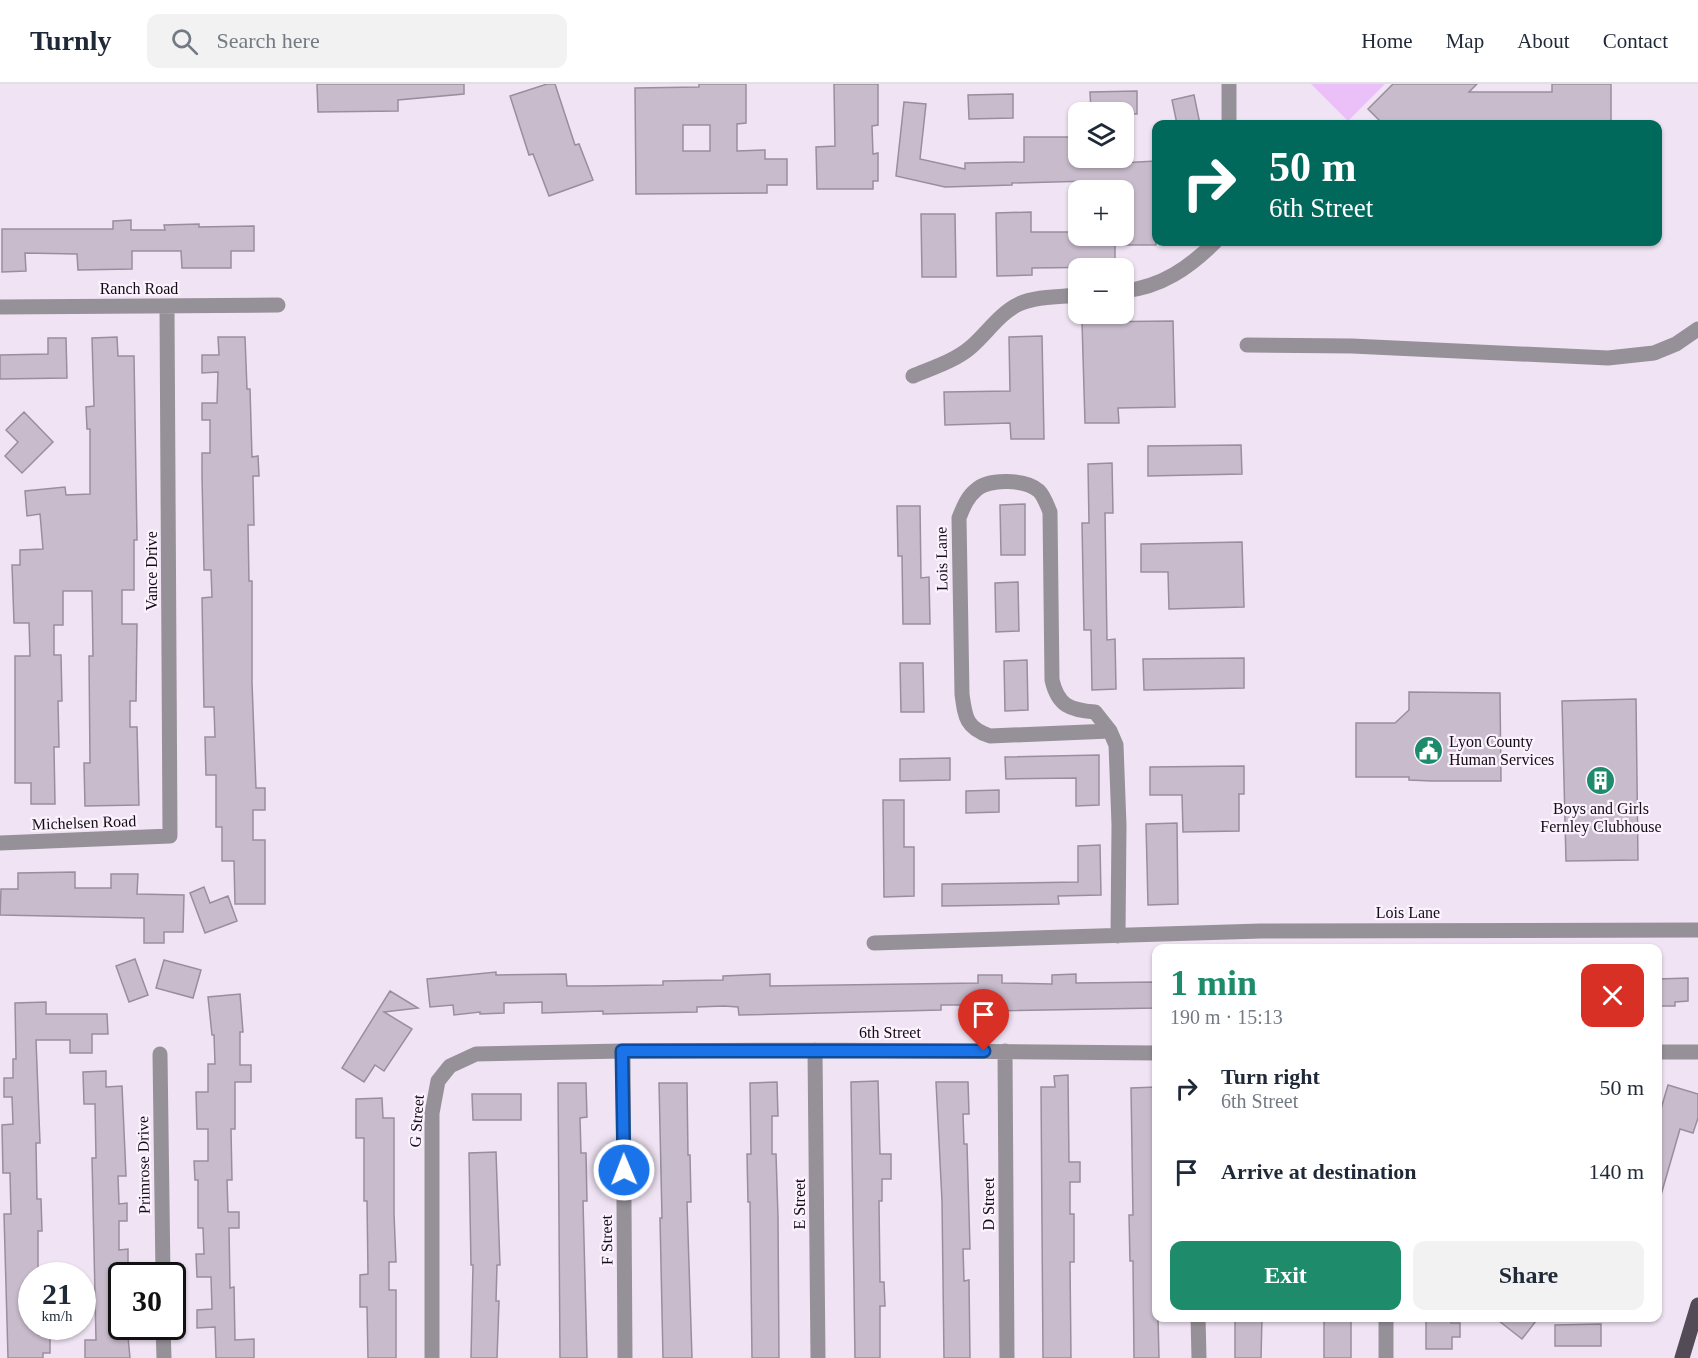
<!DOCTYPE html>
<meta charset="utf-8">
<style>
body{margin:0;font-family:Georgia,serif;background:#f2f2f3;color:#1f2937;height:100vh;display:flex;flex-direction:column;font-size:22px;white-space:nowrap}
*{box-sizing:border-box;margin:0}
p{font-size:20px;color:#747a83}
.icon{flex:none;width:33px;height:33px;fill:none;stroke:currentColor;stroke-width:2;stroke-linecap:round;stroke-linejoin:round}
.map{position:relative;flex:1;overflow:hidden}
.sheet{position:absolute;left:1152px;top:860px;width:510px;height:378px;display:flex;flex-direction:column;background:#fff;border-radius:12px;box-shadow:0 2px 4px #0004}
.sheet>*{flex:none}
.hud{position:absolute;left:1152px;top:36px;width:510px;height:126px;border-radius:12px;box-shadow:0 2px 4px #0004;background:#00695c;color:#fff;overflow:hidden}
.tools{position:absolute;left:1068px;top:18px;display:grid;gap:12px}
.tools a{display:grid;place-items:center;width:66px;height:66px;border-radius:12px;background:#fff;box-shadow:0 2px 4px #0004;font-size:30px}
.speed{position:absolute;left:18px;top:1178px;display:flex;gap:12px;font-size:30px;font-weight:700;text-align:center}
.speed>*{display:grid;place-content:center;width:78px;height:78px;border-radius:50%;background:#fff;box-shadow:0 2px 4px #0004;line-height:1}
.speed small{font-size:15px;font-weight:400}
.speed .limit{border:3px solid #111;border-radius:9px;background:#fff;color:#111}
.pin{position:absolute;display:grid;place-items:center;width:51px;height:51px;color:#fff;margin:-62px -26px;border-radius:50% 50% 50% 0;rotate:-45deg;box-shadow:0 0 6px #0007}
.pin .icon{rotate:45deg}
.me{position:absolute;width:66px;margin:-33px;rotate:359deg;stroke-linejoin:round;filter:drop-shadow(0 0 4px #0008)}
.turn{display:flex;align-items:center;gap:21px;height:126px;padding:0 18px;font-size:27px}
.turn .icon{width:78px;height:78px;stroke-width:2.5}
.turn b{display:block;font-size:42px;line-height:51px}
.round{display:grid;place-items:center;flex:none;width:63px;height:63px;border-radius:12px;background:#f2f2f3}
.overview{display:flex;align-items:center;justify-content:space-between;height:102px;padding:0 18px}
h1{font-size:36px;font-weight:700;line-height:45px;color:#1e8c6b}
.primary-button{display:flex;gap:12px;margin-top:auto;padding:12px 18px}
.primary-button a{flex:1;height:69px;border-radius:12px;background:#1e8c6b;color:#fff;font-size:24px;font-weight:700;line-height:69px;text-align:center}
.primary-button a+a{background:#f2f2f3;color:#1f2937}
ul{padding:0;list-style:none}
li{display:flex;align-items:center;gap:18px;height:84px;padding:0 18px}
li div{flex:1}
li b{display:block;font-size:22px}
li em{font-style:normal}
header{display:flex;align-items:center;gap:36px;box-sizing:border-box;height:84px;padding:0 30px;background:#fff;border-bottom:2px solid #e0e1e3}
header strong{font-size:28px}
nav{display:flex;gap:33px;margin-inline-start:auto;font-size:21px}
.search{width:420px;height:54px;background:#f2f2f3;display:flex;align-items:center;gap:15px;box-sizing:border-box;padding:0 21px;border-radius:12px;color:#747a83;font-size:22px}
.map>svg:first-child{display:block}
</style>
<header>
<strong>Turnly</strong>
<div class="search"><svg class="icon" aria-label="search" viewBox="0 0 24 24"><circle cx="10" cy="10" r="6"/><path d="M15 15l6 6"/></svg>Search here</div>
<nav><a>Home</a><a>Map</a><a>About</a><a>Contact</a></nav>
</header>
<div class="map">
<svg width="1698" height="1274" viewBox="0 0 1698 1274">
<rect width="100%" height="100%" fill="#f0e4f4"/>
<!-- green -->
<path fill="#ebc0f9" d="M 1311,0 L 1385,0 L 1348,37 Z"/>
<!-- building -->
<path fill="#c8bccc" stroke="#998e9d" stroke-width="1.5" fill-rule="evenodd" d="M 317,0 L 464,0 L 464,10 L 398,16 L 398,27 L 318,28 Z
M 547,0 L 555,0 L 575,61 L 579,60 L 593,96 L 549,112 L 533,70 L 529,71 L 510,12 Z
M 699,0 L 746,0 L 746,39 L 737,40 L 737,67 L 765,66 L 765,75 L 787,75 L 787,101 L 767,101 L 767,109 L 636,110 L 635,4 L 699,3 ZM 683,41 L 710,41 L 710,67 L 683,67 Z
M 834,0 L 878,0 L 878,41 L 872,42 L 873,70 L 878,69 L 878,97 L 873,97 L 873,105 L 817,105 L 816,63 L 835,62 Z
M 1393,0 L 1477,0 L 1469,8 L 1552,8 L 1552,0 L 1611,0 L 1611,40 L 1383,40 L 1368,25 Z
M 1137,7 L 1137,30 L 1091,28 L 1090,8 Z
M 1013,10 L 1013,34 L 969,35 L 968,11 Z
M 1194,11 L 1200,40 L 1177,40 L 1172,16 Z
M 904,18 L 926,20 L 920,75 L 965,85 L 965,79 L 1024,78 L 1024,53 L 1078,53 L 1078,74 L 1081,74 L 1081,81 L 1156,77 L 1156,161 L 1124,161 L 1124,102 L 1095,103 L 1095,97 L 1090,97 L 1012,99 L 1012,101 L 945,103 L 896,92 Z
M 1031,128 L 1031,148 L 1078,148 L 1078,152 L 1115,152 L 1115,183 L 1032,184 L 1032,191 L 997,192 L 996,129 Z
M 921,130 L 955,130 L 956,193 L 922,193 Z
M 131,136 L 131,146 L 165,146 L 164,141 L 199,140 L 199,143 L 254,142 L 254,167 L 231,167 L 231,184 L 182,184 L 181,167 L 132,167 L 132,185 L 78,186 L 77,170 L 25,169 L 26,187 L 2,188 L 2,145 L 113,145 L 113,137 Z
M 1173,237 L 1175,323 L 1118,324 L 1119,339 L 1085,339 L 1082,238 Z
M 1042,252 L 1044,355 L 1011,355 L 1010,339 L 945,341 L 944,308 L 1010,307 L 1009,253 Z
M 117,253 L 118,272 L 134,272 L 137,456 L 134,456 L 134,506 L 122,506 L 122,540 L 137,540 L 136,617 L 130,617 L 130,643 L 137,643 L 139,721 L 85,722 L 84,679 L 90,679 L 89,572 L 93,572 L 92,507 L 63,507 L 63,541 L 54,541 L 54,571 L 61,571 L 62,617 L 58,617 L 59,663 L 54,663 L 55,720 L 31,720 L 31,699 L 15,699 L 15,572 L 30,572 L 29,539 L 14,539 L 12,481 L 20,481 L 20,466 L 43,465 L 40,430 L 27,432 L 25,407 L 65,403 L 66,411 L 90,410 L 90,345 L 87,345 L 86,323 L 94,322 L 92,254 Z
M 218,253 L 245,253 L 247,305 L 250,305 L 252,373 L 258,372 L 259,392 L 253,392 L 254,441 L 248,441 L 249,497 L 252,497 L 252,599 L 256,704 L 265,704 L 265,726 L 253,726 L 253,756 L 265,756 L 265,820 L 235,820 L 234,777 L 222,777 L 222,743 L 216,743 L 216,691 L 206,691 L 205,653 L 215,653 L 214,623 L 204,623 L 202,514 L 212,513 L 211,486 L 204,486 L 202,392 L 202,369 L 210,369 L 210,336 L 202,336 L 202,319 L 217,319 L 218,288 L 202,289 L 202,271 L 219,271 Z
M 48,254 L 66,254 L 67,294 L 0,295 L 0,271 L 48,270 Z
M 24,328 L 53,358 L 22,389 L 5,372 L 18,358 L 6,346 Z
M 1241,361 L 1242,390 L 1148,392 L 1148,362 Z
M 1112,379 L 1113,429 L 1105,429 L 1107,556 L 1115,555 L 1116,605 L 1092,606 L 1091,546 L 1084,546 L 1082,439 L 1089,439 L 1088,380 Z
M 1025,420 L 1025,471 L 1001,471 L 1000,421 Z
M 897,422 L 920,422 L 921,494 L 929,493 L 930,540 L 903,540 L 902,472 L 898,472 Z
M 1242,458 L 1244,523 L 1169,525 L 1168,488 L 1141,488 L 1141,460 Z
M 1018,498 L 1019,547 L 996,548 L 995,499 Z
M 1244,574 L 1244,604 L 1144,606 L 1143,575 Z
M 1027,576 L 1028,626 L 1005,627 L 1004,577 Z
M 900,579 L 923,579 L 924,628 L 901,628 Z
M 1409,608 L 1500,609 L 1501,697 L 1432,697 L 1409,696 L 1409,693 L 1356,693 L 1356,639 L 1395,639 L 1409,626 Z
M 1636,615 L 1638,776 L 1566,777 L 1562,617 Z
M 1099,671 L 1099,721 L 1076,722 L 1076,694 L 1006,695 L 1005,673 Z
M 950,674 L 950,696 L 900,697 L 900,675 Z
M 1244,682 L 1244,710 L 1239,710 L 1239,747 L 1183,748 L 1182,711 L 1150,711 L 1150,683 Z
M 999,706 L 999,728 L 966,729 L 966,707 Z
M 883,716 L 904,716 L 904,763 L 914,763 L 914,812 L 884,813 Z
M 1177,739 L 1178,820 L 1148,821 L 1146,740 Z
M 1100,761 L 1101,811 L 1058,812 L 1059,820 L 942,822 L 942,800 L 1078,798 L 1078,762 Z
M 75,788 L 75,804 L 111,804 L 111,790 L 138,790 L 137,810 L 184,811 L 183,848 L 164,848 L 164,859 L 144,859 L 144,834 L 0,831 L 1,805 L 18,805 L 18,789 Z
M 204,803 L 210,819 L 228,812 L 237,837 L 205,849 L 190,809 Z
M 135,875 L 148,911 L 129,918 L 116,882 Z
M 164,876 L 201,886 L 193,914 L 156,904 Z
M 496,888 L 496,891 L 566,890 L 567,902 L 590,902 L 663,901 L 663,897 L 723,896 L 723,892 L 770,890 L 770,902 L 978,899 L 978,891 L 1002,891 L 1002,899 L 1052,900 L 1052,891 L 1076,890 L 1076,899 L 1156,898 L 1156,924 L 982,927 L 982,921 L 941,921 L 941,926 L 739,931 L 738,923 L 724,922 L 697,923 L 697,928 L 603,930 L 603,927 L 542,929 L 542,918 L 504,919 L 504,929 L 480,930 L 480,928 L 454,931 L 453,921 L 430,923 L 427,895 Z
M 1688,894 L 1688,917 L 1675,918 L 1675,922 L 1658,922 L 1658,895 Z
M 390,907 L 418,924 L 384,928 L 412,945 L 384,987 L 375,981 L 364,998 L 342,984 Z
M 240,910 L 243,948 L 240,948 L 240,981 L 251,981 L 251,998 L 235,998 L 235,1045 L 231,1045 L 232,1096 L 227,1096 L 228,1128 L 239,1128 L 239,1144 L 229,1144 L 230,1204 L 234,1203 L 235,1256 L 254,1255 L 254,1274 L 216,1274 L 215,1243 L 197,1244 L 197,1226 L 212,1225 L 211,1193 L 197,1193 L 196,1170 L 204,1170 L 203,1144 L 198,1144 L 198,1096 L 195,1096 L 194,1077 L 208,1077 L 208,1045 L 197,1045 L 196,1008 L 208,1008 L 208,980 L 215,980 L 214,951 L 212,951 L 208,913 Z
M 46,918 L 46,930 L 107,930 L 108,950 L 92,950 L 92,969 L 70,969 L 70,956 L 36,956 L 40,1059 L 36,1059 L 37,1115 L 41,1115 L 42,1147 L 38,1147 L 38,1191 L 32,1191 L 32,1242 L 39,1242 L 39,1251 L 50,1251 L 50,1269 L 43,1269 L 43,1274 L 8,1274 L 4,1130 L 11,1130 L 10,1089 L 3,1089 L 2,1041 L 13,1040 L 12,1013 L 4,1013 L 4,994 L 13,994 L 13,975 L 16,975 L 15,919 Z
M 106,987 L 106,1003 L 122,1002 L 126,1092 L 118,1092 L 119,1120 L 127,1119 L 127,1137 L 119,1137 L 119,1166 L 128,1165 L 128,1183 L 120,1183 L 120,1212 L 122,1242 L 127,1242 L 130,1274 L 85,1274 L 85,1256 L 96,1256 L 92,1074 L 96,1074 L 95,1020 L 84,1020 L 83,988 Z
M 1068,991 L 1069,1078 L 1080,1078 L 1080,1098 L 1070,1098 L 1070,1130 L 1074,1130 L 1074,1178 L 1070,1178 L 1071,1274 L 1043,1274 L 1041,1003 L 1055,1003 L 1054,992 Z
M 878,997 L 880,1070 L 891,1070 L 891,1095 L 882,1095 L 882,1117 L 879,1117 L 880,1198 L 884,1198 L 885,1222 L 880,1222 L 880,1274 L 855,1274 L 851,998 Z
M 777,998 L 778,1032 L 772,1032 L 772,1070 L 776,1070 L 778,1133 L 779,1274 L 752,1274 L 750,1118 L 748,1118 L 747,1070 L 751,1070 L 750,999 Z
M 936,998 L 968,998 L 969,1030 L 963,1030 L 964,1060 L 967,1060 L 970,1165 L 963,1165 L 964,1197 L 969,1196 L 970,1274 L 944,1274 L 942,1117 Z
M 558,999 L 586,999 L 587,1033 L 580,1034 L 581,1069 L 586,1069 L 587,1117 L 583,1117 L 587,1274 L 560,1274 Z
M 659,999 L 687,999 L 688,1071 L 690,1071 L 691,1118 L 687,1118 L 692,1274 L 663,1274 L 660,1134 L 662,1134 Z
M 1668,1001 L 1698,1010 L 1698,1034 L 1693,1049 L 1680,1045 L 1661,1111 L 1658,1111 L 1658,1035 Z
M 1156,1003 L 1156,1037 L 1153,1037 L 1154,1067 L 1156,1067 L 1156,1233 L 1158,1233 L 1159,1274 L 1134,1274 L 1133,1177 L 1130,1177 L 1129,1131 L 1133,1131 L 1131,1004 Z
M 472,1010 L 521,1010 L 521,1036 L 473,1036 Z
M 382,1014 L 383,1034 L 394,1034 L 394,1130 L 396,1178 L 389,1178 L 389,1206 L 396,1206 L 396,1274 L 368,1274 L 367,1223 L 360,1223 L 360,1191 L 368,1190 L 367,1117 L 364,1117 L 364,1054 L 356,1054 L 356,1015 Z
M 496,1068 L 500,1181 L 497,1181 L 496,1217 L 499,1217 L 497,1274 L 471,1274 L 473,1181 L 471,1181 L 469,1069 Z
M 1235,1233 L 1262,1233 L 1261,1274 L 1235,1274 Z
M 1324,1233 L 1351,1233 L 1351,1274 L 1324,1274 Z
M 1426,1233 L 1451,1233 L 1451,1239 L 1460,1239 L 1460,1253 L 1452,1253 L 1452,1265 L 1426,1265 Z
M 1494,1233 L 1539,1233 L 1522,1255 Z
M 1601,1240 L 1601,1262 L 1555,1262 L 1555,1241 Z"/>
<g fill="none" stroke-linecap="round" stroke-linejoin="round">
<!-- minor -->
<path stroke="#969198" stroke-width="15" d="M 1229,40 L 1229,0
M 1124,207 C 1161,203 1189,184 1215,158
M 0,223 L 278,221
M 1247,261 L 1352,262 L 1608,274 L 1654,269 L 1676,260 L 1698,245
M 913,292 C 932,284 955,277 971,263 C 987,249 1000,229 1019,220 C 1036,212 1060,213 1078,211
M 1110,647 L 990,652 C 966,644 965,633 962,610 L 959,434 C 963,424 967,413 976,406 C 988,394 1026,395 1039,407 C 1044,412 1047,421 1050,428 L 1052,596 C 1058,622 1070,626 1095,628 L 1110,647 L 1116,661 L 1119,741 L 1118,852
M 0,759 L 170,752 L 167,223
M 874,859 L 1261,847 L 1698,846
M 815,966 L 818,1274
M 623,967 L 625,1274
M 1005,967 L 1007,1274
M 1658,968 L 1698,968
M 160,970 L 163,1191
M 1198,1233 L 1199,1274
M 1386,1233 L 1386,1274
M 163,1242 L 164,1274
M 432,1274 L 432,1029 L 438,997 L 450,982 L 476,970 L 623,967 L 815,966 L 1156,969"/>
<!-- primary -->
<path stroke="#534b56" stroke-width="15" d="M 1682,1274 L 1698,1221"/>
</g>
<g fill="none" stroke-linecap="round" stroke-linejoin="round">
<defs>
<path id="route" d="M 624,1086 L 622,967 L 984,967"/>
</defs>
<!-- route casing -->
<use href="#route" stroke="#114b97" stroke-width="15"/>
<!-- route -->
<use href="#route" stroke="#1a73e8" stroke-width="10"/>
</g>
<!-- icons -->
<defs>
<symbol id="civic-disc" viewBox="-11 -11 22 22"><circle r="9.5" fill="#1e8c6b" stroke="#fcf2ff"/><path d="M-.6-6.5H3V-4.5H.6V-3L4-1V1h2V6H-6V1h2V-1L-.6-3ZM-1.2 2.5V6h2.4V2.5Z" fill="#fff"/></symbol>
<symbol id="building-disc" viewBox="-11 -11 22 22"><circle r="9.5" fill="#1e8c6b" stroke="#fcf2ff"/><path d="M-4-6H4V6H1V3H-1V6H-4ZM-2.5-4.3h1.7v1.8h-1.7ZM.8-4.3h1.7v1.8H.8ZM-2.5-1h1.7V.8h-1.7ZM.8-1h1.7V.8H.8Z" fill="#fff"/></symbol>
</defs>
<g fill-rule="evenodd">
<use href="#civic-disc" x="1412" y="650" width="33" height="33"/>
<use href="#building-disc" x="1584" y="680" width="33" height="33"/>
</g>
<g text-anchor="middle" stroke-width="4.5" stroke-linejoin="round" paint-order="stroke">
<!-- street labels -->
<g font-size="16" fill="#110d12" stroke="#fcf2ff">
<text x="139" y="210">Ranch Road</text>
<text transform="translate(941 475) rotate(-91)" y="6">Lois Lane</text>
<text transform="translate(151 487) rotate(-90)" y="6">Vance Drive</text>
<text transform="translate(84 738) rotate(-2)" y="6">Michelsen Road</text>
<text x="1408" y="834">Lois Lane</text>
<text x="890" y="954">6th Street</text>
<text transform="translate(416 1037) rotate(-86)" y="6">G Street</text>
<text transform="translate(143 1081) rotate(-91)" y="6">Primrose Drive</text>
<text transform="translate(799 1120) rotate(-90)" y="6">E Street</text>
<text transform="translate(988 1120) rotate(-90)" y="6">D Street</text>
<text transform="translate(606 1156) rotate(-91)" y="6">F Street</text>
</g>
<!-- poi labels -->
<g font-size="16" fill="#110d12" stroke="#fcf2ff" text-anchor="start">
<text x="1449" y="663">Lyon County<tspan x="1449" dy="18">Human Services</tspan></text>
<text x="1601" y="730" text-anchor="middle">Boys and Girls<tspan x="1601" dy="18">Fernley Clubhouse</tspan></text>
</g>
</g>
</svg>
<div class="tools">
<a><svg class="icon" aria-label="layers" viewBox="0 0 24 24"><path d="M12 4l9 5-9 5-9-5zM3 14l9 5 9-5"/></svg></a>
<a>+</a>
<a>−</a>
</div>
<div class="speed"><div>21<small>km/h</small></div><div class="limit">30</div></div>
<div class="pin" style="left:984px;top:967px;background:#d93025"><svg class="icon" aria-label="arrive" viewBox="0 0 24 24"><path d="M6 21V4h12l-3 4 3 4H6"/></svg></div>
<svg class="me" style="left:624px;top:1086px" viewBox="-20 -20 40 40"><circle r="17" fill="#1a73e8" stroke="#fff" stroke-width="3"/><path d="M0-11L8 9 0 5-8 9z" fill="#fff"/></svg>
<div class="hud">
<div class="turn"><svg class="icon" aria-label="right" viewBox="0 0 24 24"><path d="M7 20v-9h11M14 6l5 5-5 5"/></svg><div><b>50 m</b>6th Street</div></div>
</div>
<section class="sheet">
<div class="overview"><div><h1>1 min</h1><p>190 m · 15:13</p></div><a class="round" style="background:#d93025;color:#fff"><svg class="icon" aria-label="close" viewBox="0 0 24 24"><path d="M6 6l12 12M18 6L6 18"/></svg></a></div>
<ul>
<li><svg class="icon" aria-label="right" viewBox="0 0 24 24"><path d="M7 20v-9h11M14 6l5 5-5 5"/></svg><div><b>Turn right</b><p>6th Street</p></div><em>50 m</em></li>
<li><svg class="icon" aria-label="arrive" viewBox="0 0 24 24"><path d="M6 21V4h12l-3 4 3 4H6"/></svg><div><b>Arrive at destination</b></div><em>140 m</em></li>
</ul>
<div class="primary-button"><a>Exit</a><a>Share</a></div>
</section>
</div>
